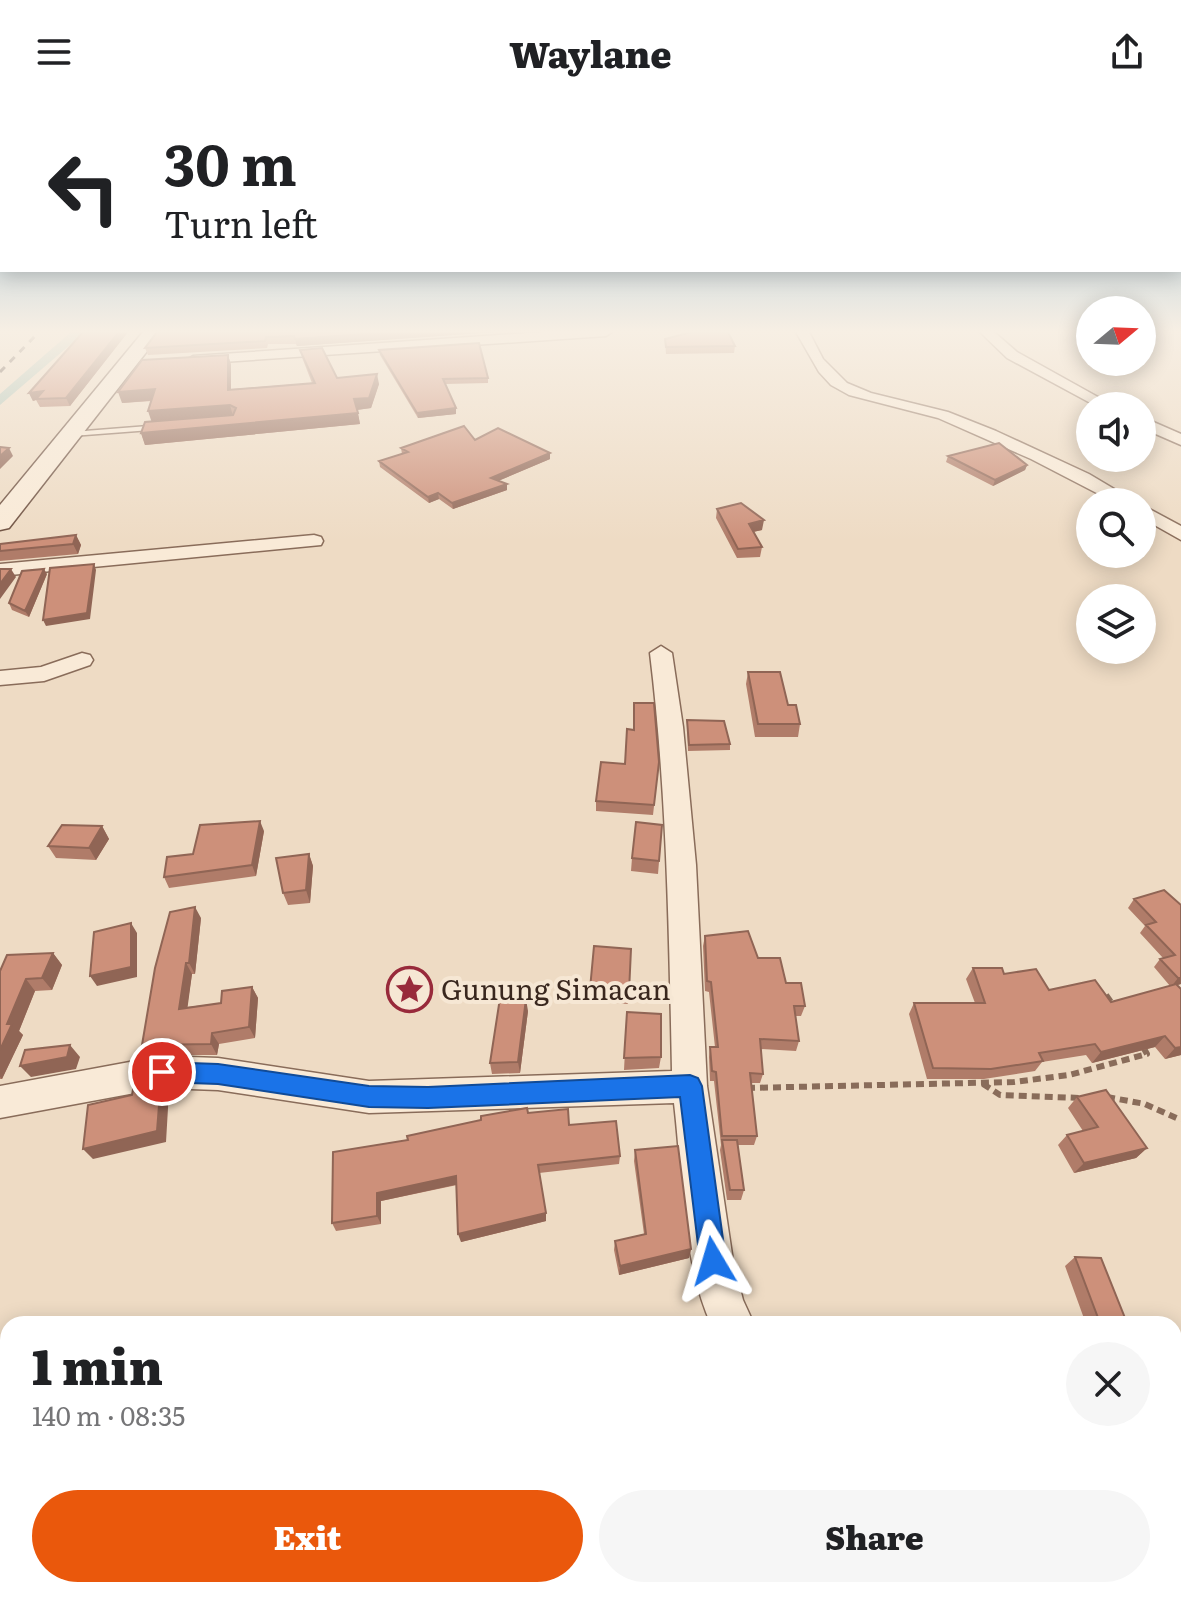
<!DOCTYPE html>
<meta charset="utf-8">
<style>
body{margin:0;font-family:Literata,serif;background:#f6f6f6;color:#202124;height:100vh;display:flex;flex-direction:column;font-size:30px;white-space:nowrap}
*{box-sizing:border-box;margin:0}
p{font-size:26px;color:#757577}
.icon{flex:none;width:44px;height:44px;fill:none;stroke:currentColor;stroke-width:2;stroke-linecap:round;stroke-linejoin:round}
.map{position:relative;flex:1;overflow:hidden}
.panel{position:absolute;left:0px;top:1212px;width:1182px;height:282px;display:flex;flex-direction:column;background:#fff;border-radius:24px 24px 0 0;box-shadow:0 4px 20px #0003}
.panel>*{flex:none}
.banner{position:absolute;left:0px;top:0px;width:1182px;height:168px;box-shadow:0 4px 20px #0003;background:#fff;color:#202124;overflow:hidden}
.needle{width:52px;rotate:71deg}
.fabs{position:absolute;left:1076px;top:192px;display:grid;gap:16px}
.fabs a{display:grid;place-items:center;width:80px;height:80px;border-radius:50%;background:#fff;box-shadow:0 4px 20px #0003;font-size:40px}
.pin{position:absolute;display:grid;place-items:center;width:68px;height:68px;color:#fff;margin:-34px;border:4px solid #fff;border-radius:50%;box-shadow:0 2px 8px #0007}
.me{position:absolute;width:88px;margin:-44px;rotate:353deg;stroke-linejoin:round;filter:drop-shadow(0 0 6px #0008)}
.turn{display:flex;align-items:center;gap:28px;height:168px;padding:0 32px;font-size:36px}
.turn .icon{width:104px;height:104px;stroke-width:2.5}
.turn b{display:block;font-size:56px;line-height:68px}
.round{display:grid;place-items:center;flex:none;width:84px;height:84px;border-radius:42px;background:#f6f6f6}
.summary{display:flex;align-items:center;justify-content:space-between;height:136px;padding:0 32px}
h1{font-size:48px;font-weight:800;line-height:60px}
.cta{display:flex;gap:16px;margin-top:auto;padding:16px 32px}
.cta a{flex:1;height:92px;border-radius:48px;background:#ea580c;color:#fff;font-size:32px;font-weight:800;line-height:92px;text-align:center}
.cta a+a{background:#f6f6f6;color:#202124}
header{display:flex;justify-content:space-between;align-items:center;height:104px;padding:0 32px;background:#fff;font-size:36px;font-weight:800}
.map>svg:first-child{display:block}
</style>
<header><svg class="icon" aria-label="menu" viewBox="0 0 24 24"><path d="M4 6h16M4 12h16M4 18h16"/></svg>Waylane<svg class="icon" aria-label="share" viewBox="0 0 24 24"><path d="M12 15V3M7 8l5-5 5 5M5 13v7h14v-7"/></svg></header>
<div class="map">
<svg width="1181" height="1493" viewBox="0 0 1181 1493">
<rect width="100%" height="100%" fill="#eedbc4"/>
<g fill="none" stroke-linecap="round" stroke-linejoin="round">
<!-- canal -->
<path fill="#a6c1b5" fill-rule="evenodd" d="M 71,228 L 85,228 L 0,301 L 0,290 Z"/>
<defs>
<path id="service" d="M 161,321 L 165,323 L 164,325 L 72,332 L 68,330 L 72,328 Z"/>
<path id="minor" d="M 543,228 L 612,228 L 606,232 L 193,260 L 186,256 L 193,252 Z
M 796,228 L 809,228 L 823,255 L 847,279 L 871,289 L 948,308 L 996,327 L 1089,370 L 1136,398 L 1114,398 L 1031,355 L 938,314 L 849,291 L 831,281 L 819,268 Z
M 980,228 L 994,228 L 1017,248 L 1114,302 L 1096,302 L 1007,254 Z
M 1142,313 L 1181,330 L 1181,341 L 1142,324 Z
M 1142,401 L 1181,422 L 1181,436 L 1142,414 Z
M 314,431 L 321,433 L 323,437 L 321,441 L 0,472 L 0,460 Z
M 661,542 L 672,549 L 683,623 L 696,761 L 707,982 L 733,1157 L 743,1196 L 754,1220 L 711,1220 C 683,1160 682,1065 674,999 L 369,1009 L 218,986 L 162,984 L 0,1014 L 0,982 L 162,952 L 218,954 L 369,977 L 672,967 C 669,827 667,688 650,549 Z
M 82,549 L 90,551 L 93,556 L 90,561 L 44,577 L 0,581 L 0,567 L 41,563 Z
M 845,1486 L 895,1486 L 897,1493 L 847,1493 Z"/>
<path id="secondary" d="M 143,228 L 162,228 L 9,424 L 0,426 L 0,401 Z"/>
</defs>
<!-- service casing -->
<use href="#service" stroke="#896c5a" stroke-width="3"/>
<!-- minor casing -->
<use href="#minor" stroke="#896c5a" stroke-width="3"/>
<!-- secondary casing -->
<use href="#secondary" stroke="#6b4d3d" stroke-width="3"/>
<!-- path -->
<path stroke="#896c5a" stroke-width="6" stroke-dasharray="8 5" stroke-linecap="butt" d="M 1106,891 L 1115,904
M 983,980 L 1000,991 L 1081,994
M 747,984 L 1014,978 L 1069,971 L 1147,950 L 1142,941
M 1107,993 L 1145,1000 L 1181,1016"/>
<!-- service -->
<use href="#service" fill="#f9ead7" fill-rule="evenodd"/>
<!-- minor -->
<use href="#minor" fill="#f9ead7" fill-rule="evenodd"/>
<!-- secondary -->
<use href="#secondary" fill="#f9ead7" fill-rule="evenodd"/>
<!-- rail -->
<path stroke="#39271e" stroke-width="3" stroke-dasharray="7 7" stroke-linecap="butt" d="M 0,268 L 39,228"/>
</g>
<!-- wall -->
<path fill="#b07c69" d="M 83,228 L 128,228 L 70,302 L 40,303 L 36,296 L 33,297 L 29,289 Z
M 157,228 L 495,228 L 297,242 L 296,240 L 268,240 L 267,244 L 148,251 L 145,244 Z
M 665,235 L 735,242 L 734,249 L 666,250 Z
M 300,246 L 337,274 L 379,280 L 371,304 L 357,306 L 360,320 L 145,341 L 141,329 L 152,317 L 152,297 L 122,299 L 228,251 L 231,261 L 231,285 L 312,279 L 303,256 Z
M 379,246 L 488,274 L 488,279 L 445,280 L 456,310 L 418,314 L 380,251 Z
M 475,336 L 550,349 L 550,355 L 498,377 L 507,380 L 507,386 L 453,405 L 439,395 L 429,399 L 380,363 L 379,357 L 402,350 L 401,344 Z
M 948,352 L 1027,361 L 1025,366 L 993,382 L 946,358 Z
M 717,405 L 762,426 L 753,428 L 762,443 L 760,453 L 737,454 L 716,414 Z
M 76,431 L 81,441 L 78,450 L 0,457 L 0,440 Z
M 47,470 L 29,513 L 12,506 L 9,499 Z
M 748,568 L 788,601 L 800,620 L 798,633 L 755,633 L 746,580 Z
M 687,616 L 730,640 L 730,646 L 688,647 Z
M 659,658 L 653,711 L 596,707 L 596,697 L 625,660 Z
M 662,721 L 658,770 L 631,767 L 632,754 Z
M 102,722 L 109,735 L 96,756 L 56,754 L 48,742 Z
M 264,727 L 256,772 L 169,784 L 164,773 L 193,750 Z
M 309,750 L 313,762 L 310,799 L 288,801 L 283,789 Z
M 1134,795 L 1181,801 L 1181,880 L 1177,881 L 1181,885 L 1181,951 L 1165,955 L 1155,943 L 1092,959 L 1086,951 L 1042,958 L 1035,967 L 984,975 L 927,975 L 909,910 L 914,899 L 975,899 L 966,875 L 973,864 L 1004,870 L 1049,886 L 1111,898 L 1170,882 L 1154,863 L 1160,855 L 1163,854 L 1140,829 L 1145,822 L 1128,804 Z
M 201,814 L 195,870 L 192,870 L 187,903 L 221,899 L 252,883 L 258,894 L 255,934 L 219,940 L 217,951 L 149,951 L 142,941 Z
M 705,832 L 758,854 L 786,879 L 805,902 L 801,912 L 795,912 L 799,937 L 796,947 L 761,945 L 763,970 L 760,979 L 751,979 L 757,1032 L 754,1041 L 738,1041 L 744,1086 L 741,1096 L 727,1096 L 720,1046 L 721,1041 L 714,977 L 710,977 L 709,953 L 710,943 L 715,943 L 709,888 L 705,887 L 703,842 Z
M 631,845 L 628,900 L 590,897 L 590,885 Z
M 53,849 L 62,861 L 52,886 L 35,887 L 19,927 L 23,931 L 2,975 L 0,975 L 0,867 Z
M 528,907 L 520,969 L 492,970 L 490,959 Z
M 627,908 L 661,953 L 659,964 L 624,966 Z
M 1077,993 L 1147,1044 L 1136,1054 L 1074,1069 L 1058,1041 L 1067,1031 L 1083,1027 L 1068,1004 Z
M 528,1009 L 569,1021 L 620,1052 L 619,1060 L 539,1069 L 546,1117 L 461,1138 L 457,1081 L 381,1097 L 381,1120 L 336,1127 L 332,1119 L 408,1036 Z
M 635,1046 L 691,1145 L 689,1154 L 619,1171 L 614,1146 L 615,1137 L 644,1130 L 634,1057 Z
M 1075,1153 L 1127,1219 L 1086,1220 L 1065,1162 Z
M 0,1237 L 4,1239 L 1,1249 L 8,1248 L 8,1303 L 0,1304 Z
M 719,1486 L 807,1486 L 810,1493 L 721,1493 Z"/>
<!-- shaded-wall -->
<path fill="#906555" d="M 119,228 L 128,228 L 70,302 L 66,294 Z
M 391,228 L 495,228 L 297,242 L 295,235 Z
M 228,251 L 231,261 L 231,296 L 228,286 Z
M 377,270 L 379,280 L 371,304 L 356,306 L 354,295 Z
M 155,285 L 159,296 L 122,299 L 118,288 Z
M 43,287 L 36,296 L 33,297 L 29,289 Z
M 230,301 L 233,312 L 152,319 L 148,307 Z
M 456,304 L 456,310 L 418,314 L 417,309 Z
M 358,309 L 360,320 L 145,341 L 141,329 Z
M 9,344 L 13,352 L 0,365 L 0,352 Z
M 550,349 L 550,355 L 491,380 L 491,374 Z
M 1027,361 L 1025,366 L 993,382 L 995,376 Z
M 507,380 L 507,386 L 453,405 L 452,399 Z
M 438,389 L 439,395 L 429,399 L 428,393 Z
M 764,416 L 762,426 L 748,429 L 749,420 Z
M 76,431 L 81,441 L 78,450 L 73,440 Z
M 94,460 L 96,466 L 90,515 L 46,522 L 43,516 Z
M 11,465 L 16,473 L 0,495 L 0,480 Z
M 44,465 L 47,470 L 29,513 L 25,507 Z
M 260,717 L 264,727 L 256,772 L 252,761 Z
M 102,722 L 109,735 L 96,756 L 89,744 Z
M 309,750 L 313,762 L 310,799 L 306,786 Z
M 195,803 L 201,814 L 195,870 L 189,859 Z
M 131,819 L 137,829 L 137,873 L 97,882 L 90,872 Z
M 53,849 L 62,861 L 52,886 L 42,874 Z
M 186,859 L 192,870 L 186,915 L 179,905 Z
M 1178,874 L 1181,874 L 1181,880 L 1171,883 Z
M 26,875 L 35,887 L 19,927 L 23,931 L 2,975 L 0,973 L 0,946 L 7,920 Z
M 252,883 L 258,894 L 255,934 L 249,923 Z
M 526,895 L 528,907 L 520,969 L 518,958 Z
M 212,929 L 219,940 L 217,951 L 211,940 Z
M 1165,932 L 1155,943 L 1092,959 L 1101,948 Z
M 70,941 L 80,953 L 76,965 L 31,973 L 20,962 Z
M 1181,943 L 1181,951 L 1165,955 L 1175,944 Z
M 161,976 L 169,987 L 166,1038 L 93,1055 L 83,1045 Z
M 1147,1044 L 1136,1054 L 1074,1069 L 1084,1059 Z
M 456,1072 L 459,1080 L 381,1097 L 381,1120 L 377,1112 L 377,1089 Z
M 546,1109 L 546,1117 L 461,1138 L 458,1130 Z
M 691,1145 L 689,1154 L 619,1171 L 620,1162 Z
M 0,1237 L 4,1239 L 0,1254 Z
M 8,1341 L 8,1392 L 0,1394 L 0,1385 Z"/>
<!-- building -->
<path fill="#cd907a" stroke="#906555" stroke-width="2" d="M 83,228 L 119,228 L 66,294 L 36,295 L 43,287 L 29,289 Z
M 157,228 L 391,228 L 295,235 L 294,232 L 266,233 L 265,237 L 145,244 Z
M 692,228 L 728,228 L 735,242 L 666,243 L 665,235 Z
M 479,239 L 488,274 L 443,275 L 456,304 L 417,309 L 379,246 Z
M 322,244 L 337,274 L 377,270 L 369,294 L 354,295 L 358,309 L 141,329 L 145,318 L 233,311 L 236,304 L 230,301 L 148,307 L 155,285 L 118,288 L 142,256 L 228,251 L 228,286 L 315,279 L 300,246 Z
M 464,322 L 475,336 L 498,324 L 550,349 L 491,374 L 507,380 L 452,399 L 438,389 L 428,393 L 379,357 L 408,348 L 401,344 Z
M 999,339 L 1027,361 L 995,376 L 948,352 Z
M 0,343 L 9,344 L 0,352 Z
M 741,399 L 764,416 L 749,420 L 762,443 L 738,445 L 717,405 Z
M 76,431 L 73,440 L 0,447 L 0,440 Z
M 94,460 L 87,509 L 43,516 L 50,464 Z
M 0,465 L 11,465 L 0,480 Z
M 44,465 L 25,507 L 9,499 L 22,467 Z
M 748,568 L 780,568 L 788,601 L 796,601 L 800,620 L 758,620 Z
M 634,599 L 654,599 L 659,658 L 654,701 L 596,697 L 601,658 L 625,660 L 627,625 L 634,626 Z
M 687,616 L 724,617 L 730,640 L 689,641 Z
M 260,717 L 252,761 L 164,773 L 167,753 L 193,750 L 200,721 Z
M 636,718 L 662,721 L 659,757 L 632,754 Z
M 62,721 L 102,722 L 89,744 L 48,742 Z
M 309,750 L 306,786 L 283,789 L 276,754 Z
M 1164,786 L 1181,801 L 1181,874 L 1178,874 L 1160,855 L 1175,851 L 1146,821 L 1156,818 L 1134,795 Z
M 195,803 L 189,859 L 186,859 L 179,905 L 221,899 L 222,887 L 252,883 L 249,923 L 212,929 L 211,940 L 142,941 L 155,864 L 170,808 Z
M 131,819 L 131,863 L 90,872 L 94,828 Z
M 748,827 L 758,854 L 780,854 L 786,879 L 801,879 L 805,902 L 794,902 L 799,937 L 760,935 L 763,970 L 750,969 L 757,1032 L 722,1032 L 716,968 L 712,967 L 710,943 L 718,943 L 711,878 L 707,877 L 705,832 Z
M 594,842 L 631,845 L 629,888 L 590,885 Z
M 53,849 L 42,874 L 26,875 L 7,920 L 12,920 L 0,946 L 0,867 L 7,851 Z
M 973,864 L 1002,864 L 1004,870 L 1036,865 L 1049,886 L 1095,876 L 1111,898 L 1176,880 L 1181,885 L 1181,943 L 1175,944 L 1165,932 L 1101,948 L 1095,940 L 1039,949 L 1043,957 L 991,965 L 933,964 L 914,899 L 985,899 Z
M 500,894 L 526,895 L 518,958 L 490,959 Z
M 627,908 L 661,910 L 661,953 L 624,954 Z
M 70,941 L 67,953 L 20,962 L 25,946 Z
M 161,976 L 157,1027 L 83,1045 L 88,1001 L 132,991 L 134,980 Z
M 1106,986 L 1147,1044 L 1084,1059 L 1067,1031 L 1098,1023 L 1077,993 Z
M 527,1004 L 528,1009 L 568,1005 L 569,1021 L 616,1017 L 620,1052 L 538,1061 L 546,1109 L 458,1130 L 456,1072 L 377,1089 L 377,1112 L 332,1119 L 333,1048 L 408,1036 L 407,1032 L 481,1016 L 481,1012 Z
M 722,1036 L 737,1036 L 744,1086 L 730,1086 Z
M 678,1042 L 691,1145 L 620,1162 L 615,1137 L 646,1130 L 635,1046 Z
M 1075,1153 L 1101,1154 L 1127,1219 L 1100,1219 Z
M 8,1248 L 8,1293 L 0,1295 L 0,1250 Z
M 8,1336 L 8,1341 L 0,1385 L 0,1338 Z
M 723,1486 L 807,1486 L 810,1493 L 725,1493 Z"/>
<!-- sky -->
<linearGradient id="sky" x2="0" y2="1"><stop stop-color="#8db9d4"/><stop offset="0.52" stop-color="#f7efe4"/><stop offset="1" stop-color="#f7efe4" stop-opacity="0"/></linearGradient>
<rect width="1181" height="437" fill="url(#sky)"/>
<!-- route -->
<path fill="#1a73e8" stroke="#114b97" stroke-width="2" d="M 162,958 L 218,960 L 369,982 L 428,983 L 690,971 L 698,974 L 702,982 L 726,1157 L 722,1166 L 713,1170 L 703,1166 L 700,1157 L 680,993 L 428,1004 L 369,1003 L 218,980 L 162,978 L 154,975 L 150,968 L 154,961 Z"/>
<!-- icons -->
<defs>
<symbol id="sight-ring" viewBox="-11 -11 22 22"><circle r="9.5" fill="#f6e7d4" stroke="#982a3b" stroke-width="1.5"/><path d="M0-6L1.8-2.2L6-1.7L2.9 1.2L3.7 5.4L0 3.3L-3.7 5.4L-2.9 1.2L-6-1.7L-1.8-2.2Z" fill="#982a3b"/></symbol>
</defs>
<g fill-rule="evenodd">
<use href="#sight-ring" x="384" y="860" width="51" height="51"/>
</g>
<g text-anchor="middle" stroke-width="8" stroke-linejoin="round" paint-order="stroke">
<!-- poi labels -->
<g font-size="28" fill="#39271e" stroke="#f6e7d4" text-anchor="start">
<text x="441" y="896">Gunung Simacan</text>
</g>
</g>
</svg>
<div class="fabs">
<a><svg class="needle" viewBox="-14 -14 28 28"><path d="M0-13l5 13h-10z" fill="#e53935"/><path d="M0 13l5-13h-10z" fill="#757577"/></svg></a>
<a><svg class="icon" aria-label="sound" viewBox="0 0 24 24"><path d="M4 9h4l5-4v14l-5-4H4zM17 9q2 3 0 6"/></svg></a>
<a><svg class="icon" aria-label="search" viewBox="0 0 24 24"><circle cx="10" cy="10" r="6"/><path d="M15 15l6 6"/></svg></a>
<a><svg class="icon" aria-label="layers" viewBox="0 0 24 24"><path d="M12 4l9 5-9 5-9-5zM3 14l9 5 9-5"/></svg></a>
</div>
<div class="pin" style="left:162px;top:968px;background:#d93025"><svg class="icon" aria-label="arrive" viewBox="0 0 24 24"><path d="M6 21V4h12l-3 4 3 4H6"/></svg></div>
<svg class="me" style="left:713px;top:1157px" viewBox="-20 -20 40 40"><path d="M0-17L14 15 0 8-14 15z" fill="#1a73e8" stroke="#fff" stroke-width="4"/></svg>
<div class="banner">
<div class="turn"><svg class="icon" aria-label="left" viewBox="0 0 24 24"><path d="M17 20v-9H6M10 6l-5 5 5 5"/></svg><div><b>30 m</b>Turn left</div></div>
</div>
<section class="panel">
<div class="summary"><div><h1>1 min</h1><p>140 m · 08:35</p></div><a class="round"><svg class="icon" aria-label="close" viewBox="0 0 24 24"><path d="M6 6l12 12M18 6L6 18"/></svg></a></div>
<div class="cta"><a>Exit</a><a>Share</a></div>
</section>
</div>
